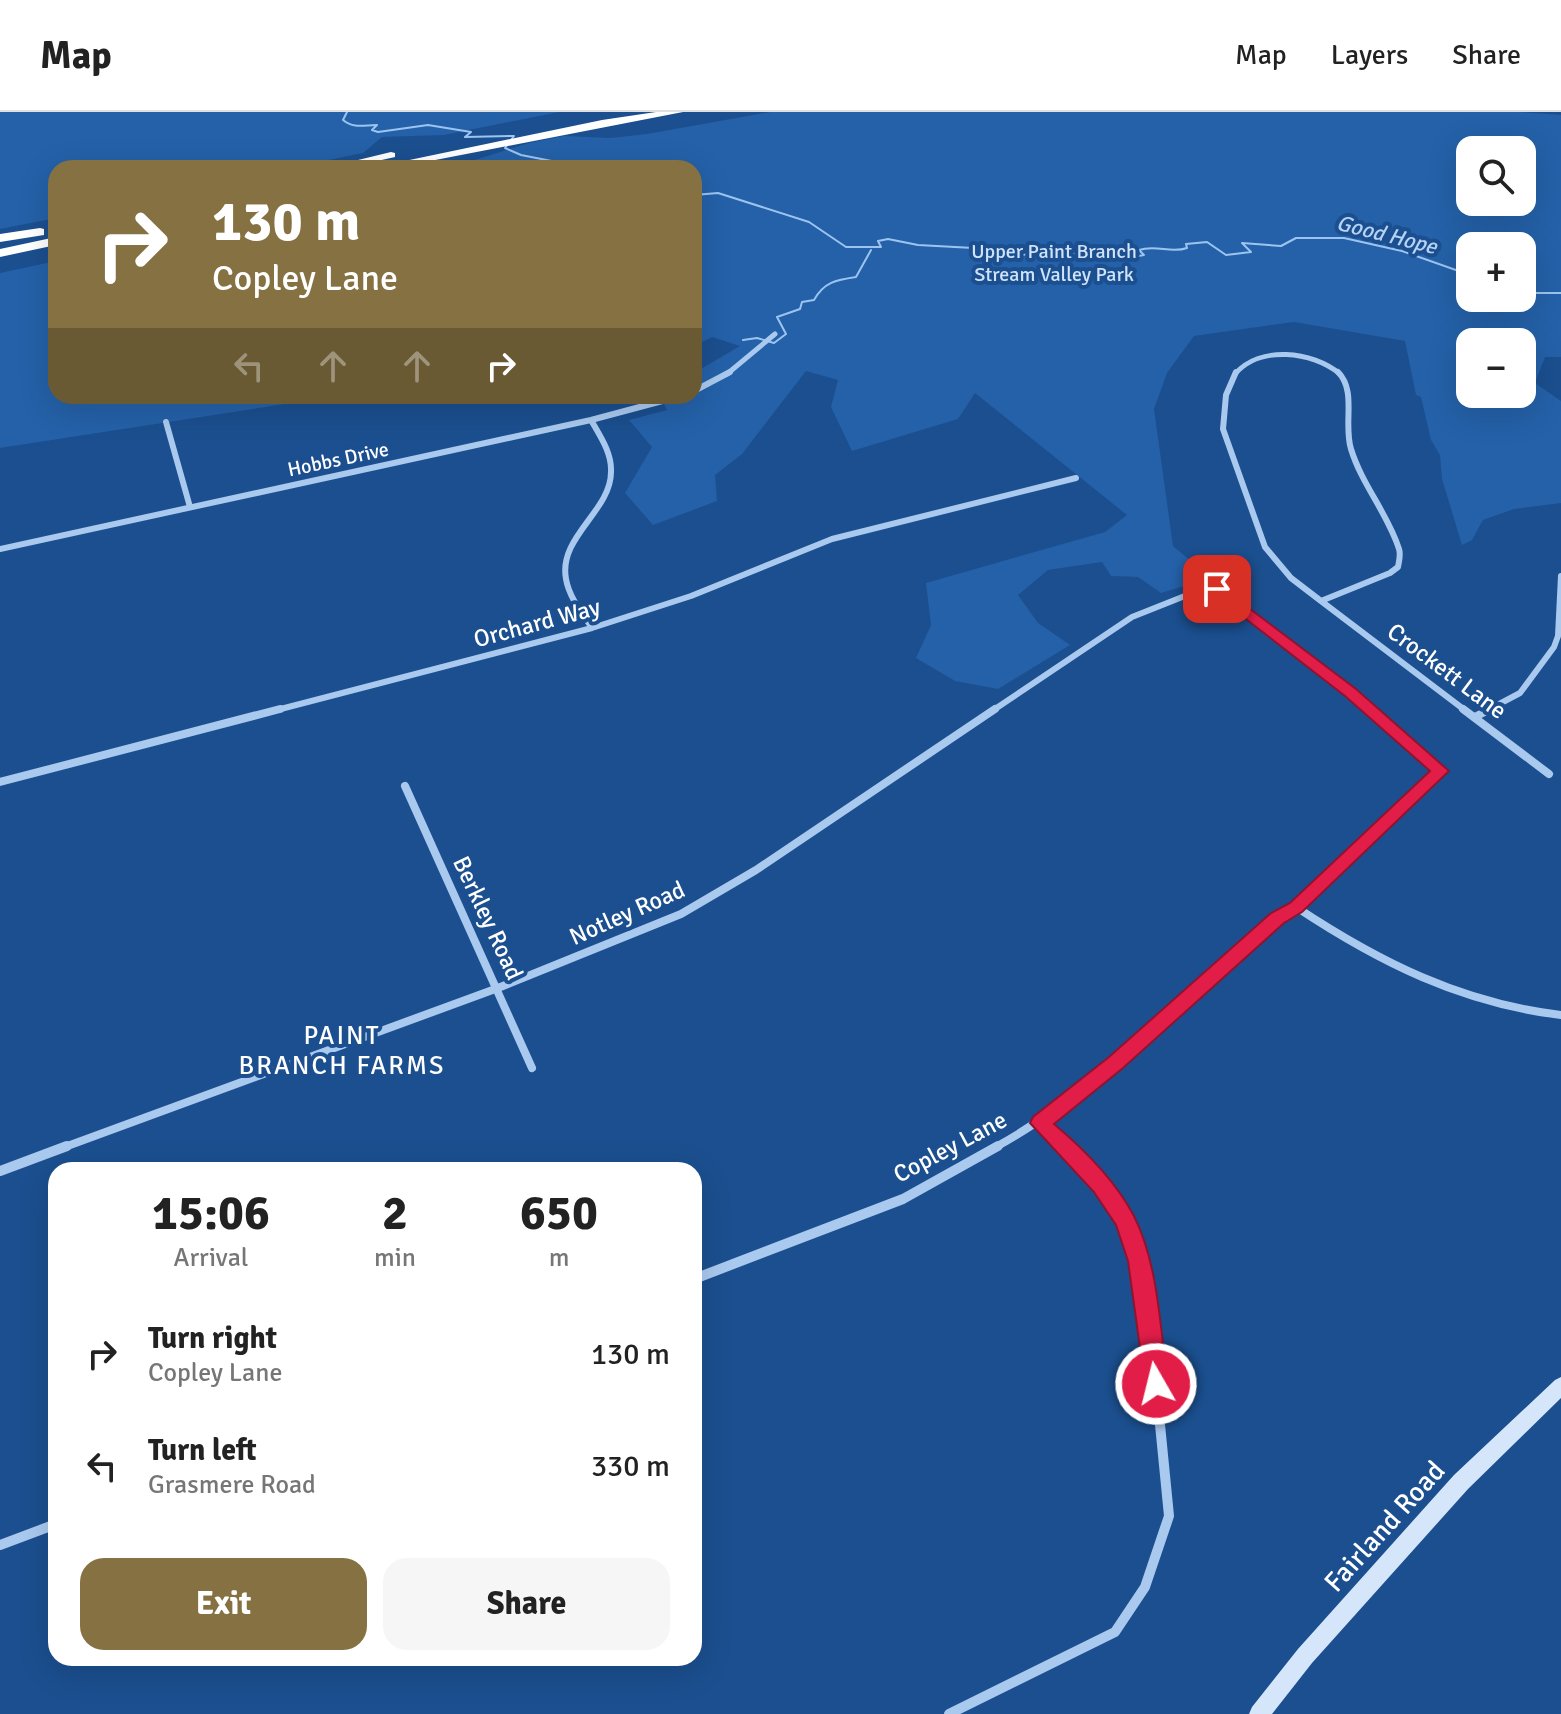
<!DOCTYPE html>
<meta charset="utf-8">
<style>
body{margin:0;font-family:Signika,sans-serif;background:#f6f6f6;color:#222;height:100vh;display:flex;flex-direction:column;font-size:30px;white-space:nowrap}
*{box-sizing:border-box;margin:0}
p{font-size:26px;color:#767676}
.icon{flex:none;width:44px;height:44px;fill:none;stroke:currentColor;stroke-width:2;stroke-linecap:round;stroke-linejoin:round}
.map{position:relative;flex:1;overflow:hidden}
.details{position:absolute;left:48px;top:1050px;width:654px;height:504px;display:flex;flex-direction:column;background:#fff;border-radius:24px;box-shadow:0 8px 32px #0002}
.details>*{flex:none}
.banner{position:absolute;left:48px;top:48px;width:654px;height:244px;border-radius:24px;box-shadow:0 8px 32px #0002;background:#857141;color:#fff;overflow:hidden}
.buttons{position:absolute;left:1456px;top:24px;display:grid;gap:16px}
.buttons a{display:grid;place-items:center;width:80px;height:80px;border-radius:16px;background:#fff;box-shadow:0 8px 32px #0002;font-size:40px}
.pin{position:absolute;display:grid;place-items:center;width:68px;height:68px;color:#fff;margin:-34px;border-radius:16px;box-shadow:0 4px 12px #0006}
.me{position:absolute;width:88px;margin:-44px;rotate:352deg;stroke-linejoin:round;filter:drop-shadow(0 0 6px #0008)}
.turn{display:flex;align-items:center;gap:28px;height:168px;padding:0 32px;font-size:36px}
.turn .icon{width:104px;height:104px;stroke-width:2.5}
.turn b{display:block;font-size:56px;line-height:68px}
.lanes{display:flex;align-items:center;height:76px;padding:0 32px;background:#0003;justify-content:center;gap:40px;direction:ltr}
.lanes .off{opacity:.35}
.eta{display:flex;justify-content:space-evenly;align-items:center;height:136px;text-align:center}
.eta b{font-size:48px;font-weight:700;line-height:56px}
.cta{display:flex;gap:16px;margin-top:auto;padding:16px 32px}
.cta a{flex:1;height:92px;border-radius:24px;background:#857141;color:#fff;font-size:32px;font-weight:700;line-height:92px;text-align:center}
.cta a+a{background:#f6f6f6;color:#222}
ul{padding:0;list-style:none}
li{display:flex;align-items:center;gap:24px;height:112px;padding:0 32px}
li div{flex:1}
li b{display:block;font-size:30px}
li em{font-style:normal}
header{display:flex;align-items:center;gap:48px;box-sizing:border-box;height:112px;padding:0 40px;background:#fff;border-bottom:2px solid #e0e0e0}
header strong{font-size:38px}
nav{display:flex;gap:44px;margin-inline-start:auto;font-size:28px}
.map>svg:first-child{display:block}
</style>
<header>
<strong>Map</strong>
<nav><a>Map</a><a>Layers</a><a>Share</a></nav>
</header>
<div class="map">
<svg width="1561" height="1602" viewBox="0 0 1561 1602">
<rect width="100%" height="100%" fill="#1b4f8f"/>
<!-- green -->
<path fill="#2461a8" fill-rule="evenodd" d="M 0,0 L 559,0 L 444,23 L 382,25 L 363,41 L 289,56 L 56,56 L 56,106 L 0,117 Z
M 770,0 L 1519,0 L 1561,3 L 1561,245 L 1545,245 L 1535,271 L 1561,289 L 1561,391 L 1514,397 L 1483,408 L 1472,428 L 1462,433 L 1442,367 L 1440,343 L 1431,328 L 1421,285 L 1416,283 L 1405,229 L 1294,210 L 1194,224 L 1167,261 L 1154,297 L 1173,434 L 1211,466 L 1161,481 L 1138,465 L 1111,464 L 1102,450 L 1048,458 L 1018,483 L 1038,511 L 1070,533 L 998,577 L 955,569 L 916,546 L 931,513 L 926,471 L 1105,420 L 1127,403 L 975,281 L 958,307 L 852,339 L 831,295 L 838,268 L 806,259 L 742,342 L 715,363 L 717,389 L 653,413 L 625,381 L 652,335 L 629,308 L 667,298 L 660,284 L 694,284 L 694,261 L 740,234 L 712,225 L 694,234 L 694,56 L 449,56 L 529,31 L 564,24 L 610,26 L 647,22 ZM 1470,38 L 1522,38 L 1522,90 L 1470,90 ZM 1470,134 L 1522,134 L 1522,186 L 1470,186 ZM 1470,230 L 1522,230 L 1522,282 L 1470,282 Z
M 56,149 L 56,284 L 336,284 L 0,336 L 0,161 Z"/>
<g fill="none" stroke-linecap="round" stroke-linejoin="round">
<!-- stream -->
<path stroke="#9cc4f0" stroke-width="2" d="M 347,0 L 343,8 C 354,17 364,13 377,13 L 372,18 L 378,20 L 428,13 L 471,20 L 465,25 L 514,24 L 505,36 L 521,43 L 572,53 L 569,56
M 694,83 L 718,81 L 809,110 L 846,135 L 881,135 L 878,129 L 888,127 L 918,133 L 992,137 L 1008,145 L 1043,140 L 1133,145 L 1144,143 L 1139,138 C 1156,132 1171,142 1187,136 L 1186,132 L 1207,130 L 1226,143 L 1251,140 L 1242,131 L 1281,134 L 1296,126 L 1344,126 L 1402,139 L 1470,163
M 1522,181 L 1561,181
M 743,228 L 757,226 L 774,231 L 786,222 L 777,205 L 800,197 L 802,190 L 814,188 C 824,170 836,168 856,165 L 871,138"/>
<!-- minor-far3 -->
<path stroke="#a9c9ee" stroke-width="5" d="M 727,262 L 775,222
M 1235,262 C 1260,233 1312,239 1340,262"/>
<!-- minor-far2 -->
<path stroke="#a9c9ee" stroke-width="6" d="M 1236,260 L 1226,283 L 1223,317 L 1265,435 L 1291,466 L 1321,489 L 1390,461 L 1398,455 C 1399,449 1401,443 1399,437 C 1388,402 1362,373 1351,337 C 1343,312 1357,279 1338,260
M 694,279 L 730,260
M 591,308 C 600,324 612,341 611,360 C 611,399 558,425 566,467 C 569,485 582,501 592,516
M 166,310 L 190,395
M 0,437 L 591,308 L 681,284
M 1321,489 L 1466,599
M 273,599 L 592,516 L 691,484 L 832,427 L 1076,366
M 992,599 L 1132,505 L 1205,476 L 1217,477 L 1372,599
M 1486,599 L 1520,581 L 1554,535 L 1558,524 L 1561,464"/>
<!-- minor-far1 -->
<path stroke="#a9c9ee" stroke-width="8" d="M 1463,597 L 1549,662
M 1475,605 L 1490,597
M 0,670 L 280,597
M 405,674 L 532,956
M 1296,795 C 1379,850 1461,891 1561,903
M 1040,1011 L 1068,1036
M 62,1036 L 498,876 L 681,802 L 756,758 L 995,597
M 994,1036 C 1100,978 1187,886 1277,806 L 1296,795 L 1440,659 L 1370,597"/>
<!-- minor -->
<path stroke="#a9c9ee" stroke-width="10" d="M 0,1059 L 67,1034
M 694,1167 L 903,1087 L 998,1034
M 0,1433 L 56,1412
M 949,1602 L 1115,1520 L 1145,1475 L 1169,1404 L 1156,1272 L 1139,1149 L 1125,1109 L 1102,1073 L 1066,1034"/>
<!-- secondary -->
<path fill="#d6e6fa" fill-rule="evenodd" d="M 1561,1265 L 1561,1286 L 1468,1377 L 1312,1551 L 1272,1602 L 1249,1602 L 1252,1595 L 1298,1537 L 1454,1363 L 1555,1268 Z"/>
<!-- motorway -->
<path fill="#fff" fill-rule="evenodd" d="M 656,0 L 683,0 L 394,56 L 371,56 L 602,8 Z
M 391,40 L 395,41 L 395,45 L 346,56 L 325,56 Z
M 40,116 L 44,117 L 44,123 L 0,130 L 0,122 Z
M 56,125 L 56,133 L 0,145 L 0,137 Z"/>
</g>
<!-- route -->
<path fill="#e11d48" stroke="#92132f" stroke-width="2" d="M 1217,472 L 1356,577 L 1449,659 L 1302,800 L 1284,811 L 1123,956 L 1054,1012 C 1085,1038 1115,1068 1134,1104 C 1159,1154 1160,1218 1168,1272 L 1164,1280 L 1156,1283 L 1148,1280 L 1145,1272 L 1128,1149 L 1116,1113 L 1094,1080 L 1030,1011 L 1033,1005 L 1109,945 L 1271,801 L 1290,791 L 1430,659 L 1345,584 L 1211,480 L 1211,473 Z"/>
<g text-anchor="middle" stroke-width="8" stroke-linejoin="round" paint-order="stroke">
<!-- far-park labels -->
<g font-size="20" fill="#cfe3fa" stroke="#1b4f8f">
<text x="1054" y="146">Upper Paint Branch<tspan x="1054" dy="23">Stream Valley Park</tspan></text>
</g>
<!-- far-street labels -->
<g font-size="20" fill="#fff" stroke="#1b4f8f">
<text transform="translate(338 347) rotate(-12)" y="7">Hobbs Drive</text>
</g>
<!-- far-water labels -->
<g font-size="22" font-style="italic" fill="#b5d3f5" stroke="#1b4f8f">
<text transform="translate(1387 122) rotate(14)" y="8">Good Hope</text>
</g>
<!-- street labels -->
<g font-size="24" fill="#fff" stroke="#1b4f8f">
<text transform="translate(537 511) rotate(-15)" y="8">Orchard Way</text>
<text transform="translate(1447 559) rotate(37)" y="8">Crockett Lane</text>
<text transform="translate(627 801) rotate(-24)" y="8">Notley Road</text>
<text transform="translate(488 806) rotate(65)" y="8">Berkley Road</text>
<text transform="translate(950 1035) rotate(-28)" y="8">Copley Lane</text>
</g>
<!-- neighbourhood labels -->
<g font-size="26" letter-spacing="2" fill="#fff" stroke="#1b4f8f">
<text x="342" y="932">PAINT<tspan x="342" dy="30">BRANCH FARMS</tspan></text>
</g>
<!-- near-street labels -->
<g font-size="28" fill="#fff" stroke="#1b4f8f">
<text transform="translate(1384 1414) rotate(-48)" y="10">Fairland Road</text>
</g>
</g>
</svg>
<div class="buttons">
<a><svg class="icon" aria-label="search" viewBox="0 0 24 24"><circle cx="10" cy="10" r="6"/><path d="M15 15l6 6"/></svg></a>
<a>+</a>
<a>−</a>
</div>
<div class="pin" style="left:1217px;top:477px;background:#d93025"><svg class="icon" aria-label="arrive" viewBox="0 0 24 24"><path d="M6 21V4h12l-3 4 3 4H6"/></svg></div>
<svg class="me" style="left:1156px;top:1272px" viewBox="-20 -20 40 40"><circle r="17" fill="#e11d48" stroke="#fff" stroke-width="3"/><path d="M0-11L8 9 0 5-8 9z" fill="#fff"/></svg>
<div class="banner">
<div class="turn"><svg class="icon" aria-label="right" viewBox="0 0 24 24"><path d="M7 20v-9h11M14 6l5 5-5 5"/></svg><div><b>130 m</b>Copley Lane</div></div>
<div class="lanes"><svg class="icon off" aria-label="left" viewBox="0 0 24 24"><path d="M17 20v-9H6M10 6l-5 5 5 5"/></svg><svg class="icon off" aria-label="ahead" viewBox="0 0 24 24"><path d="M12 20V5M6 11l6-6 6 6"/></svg><svg class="icon off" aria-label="ahead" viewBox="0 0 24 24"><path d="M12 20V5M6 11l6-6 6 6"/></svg><svg class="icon" aria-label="right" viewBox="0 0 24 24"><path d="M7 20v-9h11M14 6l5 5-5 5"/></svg></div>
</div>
<section class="details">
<div class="eta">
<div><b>15:06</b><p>Arrival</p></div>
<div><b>2</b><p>min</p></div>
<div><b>650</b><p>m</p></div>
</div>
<ul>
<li><svg class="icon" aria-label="right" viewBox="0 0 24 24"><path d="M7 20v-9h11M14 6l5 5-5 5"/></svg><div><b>Turn right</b><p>Copley Lane</p></div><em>130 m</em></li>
<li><svg class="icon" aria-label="left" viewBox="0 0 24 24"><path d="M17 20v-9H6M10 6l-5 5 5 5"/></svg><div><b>Turn left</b><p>Grasmere Road</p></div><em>330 m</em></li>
</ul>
<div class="cta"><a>Exit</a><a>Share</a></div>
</section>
</div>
